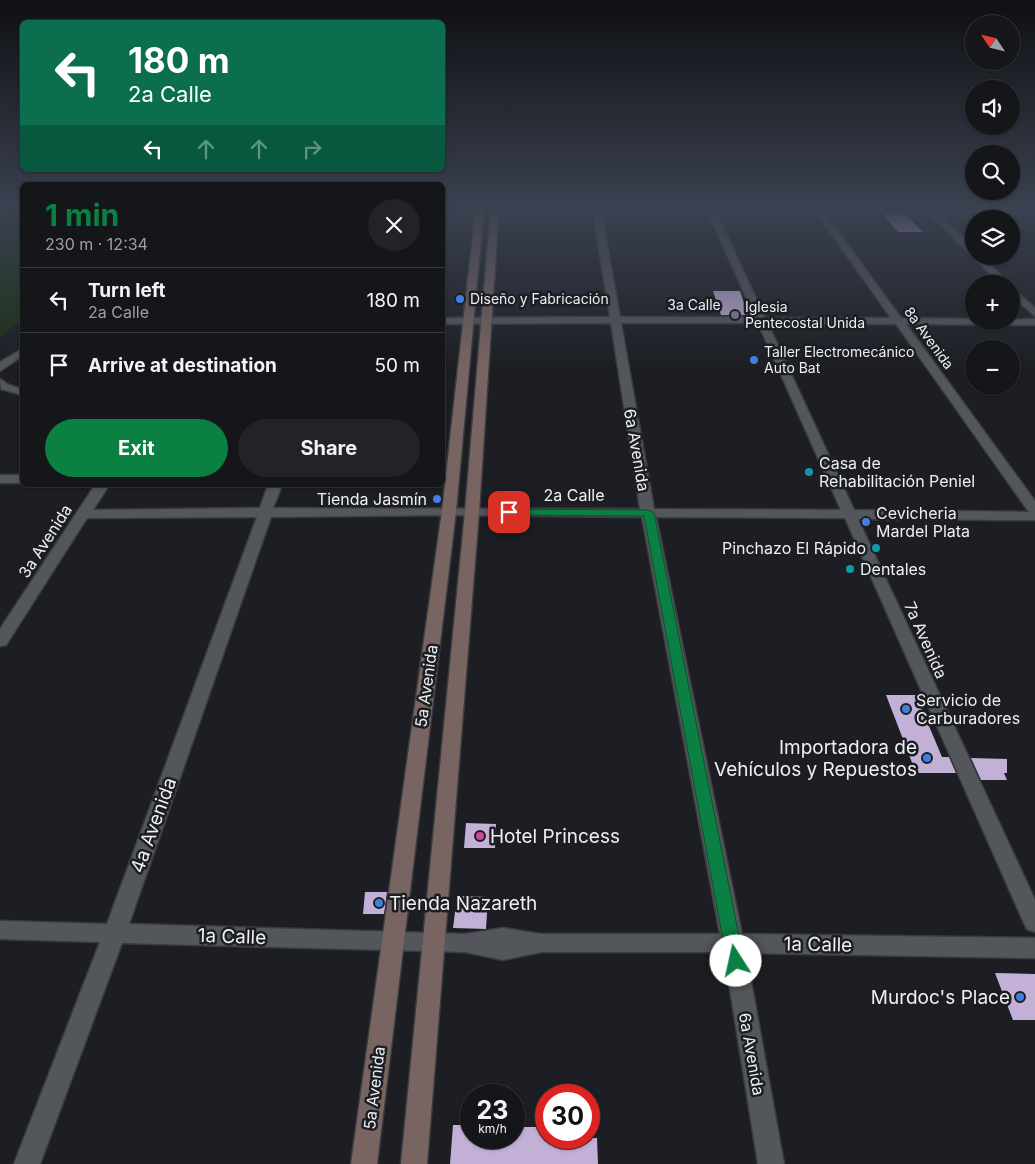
<!DOCTYPE html>
<meta charset="utf-8">
<style>
body{margin:0;font-family:Inter,sans-serif;background:#222327;color:#f1f3f6;height:100vh;display:flex;flex-direction:column;font-size:19px;white-space:nowrap}
*{box-sizing:border-box;margin:0}
p{font-size:16px;color:#9d9fa2}
.icon{flex:none;width:28px;height:28px;fill:none;stroke:currentColor;stroke-width:2;stroke-linecap:round;stroke-linejoin:round}
.map{position:relative;flex:1;overflow:hidden}
.panel{position:absolute;left:20px;top:182px;width:425px;height:305px;display:flex;flex-direction:column;background:#15161a;border-radius:8px;box-shadow:0 1px 4px #0004,0 0 0 1px #343539}
.panel>*{flex:none}
.hud{position:absolute;left:20px;top:20px;width:425px;height:152px;border-radius:8px;box-shadow:0 1px 4px #0004,0 0 0 1px #343539;background:#0b6e4f;color:#fff;overflow:hidden}
.needle{width:32px;rotate:305deg}
.fabs{position:absolute;left:965px;top:15px;display:grid;gap:10px}
.fabs a{display:grid;place-items:center;width:55px;height:55px;border-radius:50%;background:#15161a;box-shadow:0 1px 4px #0004,0 0 0 1px #343539;font-size:25px}
.speed{position:absolute;left:460px;top:1084px;display:flex;gap:10px;font-size:25px;font-weight:700;text-align:center}
.speed>*{display:grid;place-content:center;width:65px;height:65px;border-radius:50%;background:#15161a;box-shadow:0 1px 4px #0004,0 0 0 1px #343539;line-height:1}
.speed small{font-size:12px;font-weight:400}
.speed .limit{border:8px solid #d22;background:#fff;color:#111}
.pin{position:absolute;display:grid;place-items:center;width:42px;height:42px;color:#fff;margin:-21px;border-radius:10px;box-shadow:0 2px 8px #0006}
.me{position:absolute;width:55px;margin:-28px;rotate:350deg;stroke-linejoin:round;filter:drop-shadow(0 0 4px #0008)}
.turn{display:flex;align-items:center;gap:18px;height:105px;padding:0 25px;font-size:22px}
.turn .icon{width:65px;height:65px;stroke-width:2.5}
.turn b{display:block;font-size:35px;line-height:42px}
.lanes{display:flex;align-items:center;height:48px;padding:0 25px;background:#0003;justify-content:center;gap:25px;direction:ltr}
.lanes .off{opacity:.35}
.round{display:grid;place-items:center;flex:none;width:52px;height:52px;border-radius:26px;background:#222327}
.head{display:flex;align-items:center;justify-content:space-between;height:85px;padding:0 25px}
h1{font-size:30px;font-weight:700;line-height:38px;color:#0b8043}
.action{display:flex;gap:10px;margin-top:auto;padding:10px 25px}
.action a{flex:1;height:58px;border-radius:30px;background:#0b8043;color:#fff;font-size:20px;font-weight:700;line-height:58px;text-align:center}
.action a+a{background:#222327;color:#f1f3f6}
ul{padding:0;list-style:none}
li{display:flex;align-items:center;gap:15px;height:65px;padding:0 25px;border-top:1px solid #343539}
li div{flex:1}
li b{display:block;font-size:19px}
li em{font-style:normal}
.map>svg:first-child{display:block}
</style>
<div class="map">
<svg width="1035" height="1164" viewBox="0 0 1035 1164">
<rect width="100%" height="100%" fill="#1c1e23"/>
<!-- green -->
<path fill="#1b3015" d="M 0,207 L 22,207 L 22,320 L 0,337 Z"/>
<!-- building -->
<path fill="#c3b0d7" d="M 882,214 L 906,215 L 923,232 L 898,232 Z
M 713,291 L 740,291 L 748,315 L 721,315 Z
M 886,695 L 916,695 L 942,757 L 949,757 L 956,773 L 916,773 Z
M 971,758 L 1007,759 L 1007,773 L 1004,773 L 1007,780 L 981,780 Z
M 466,823 L 496,824 L 495,848 L 464,848 Z
M 365,892 L 387,892 L 384,914 L 363,914 Z
M 457,896 L 488,897 L 486,929 L 453,928 Z
M 995,973 L 1035,974 L 1035,1020 L 1013,1020 Z
M 453,1125 L 471,1125 L 471,1138 L 514,1138 L 514,1127 L 546,1127 L 546,1138 L 597,1138 L 598,1164 L 450,1164 Z"/>
<g fill="none" stroke-linecap="round" stroke-linejoin="round">
<defs>
<path id="street" d="M 442,207 L 1035,209 L 1035,213 L 938,213 L 974,248 L 974,256 L 982,256 L 1009,284 L 1000,284 L 929,213 L 824,212 L 901,318 L 974,319 L 974,321 L 1035,319 L 1035,325 L 906,324 L 1035,501 L 1035,520 L 858,519 L 1035,900 L 1035,932 L 1027,929 L 1024,923 L 845,518 L 656,517 L 742,934 L 1035,938 L 1035,958 L 746,953 L 784,1164 L 758,1164 L 724,952 L 541,952 L 503,960 L 465,952 L 122,943 L 40,1164 L 14,1164 L 100,942 L 0,939 L 0,921 L 107,924 L 257,517 L 87,518 L 6,645 L 0,646 L 0,629 L 95,485 L 109,485 L 93,510 L 260,508 L 268,485 L 282,485 L 273,508 L 640,509 L 611,323 L 442,324 L 442,318 L 610,317 L 593,211 L 442,210 ZM 601,211 L 708,212 L 755,317 L 620,317 ZM 716,212 L 816,212 L 891,318 L 765,318 ZM 621,323 L 758,323 L 841,510 L 654,509 ZM 768,324 L 896,324 L 1029,512 L 854,510 ZM 449,515 L 642,517 L 720,934 L 541,934 L 503,928 L 465,934 L 129,924 L 271,517 Z
M 1011,287 L 1035,308 L 1035,316 L 1011,295 Z
M 22,349 L 22,356 L 0,371 L 0,362 Z
M 0,379 L 9,385 L 22,389 L 22,395 L 1,389 Z
M 0,475 L 22,475 L 22,483 L 0,483 Z"/>
<path id="secondary" d="M 476,207 L 484,207 L 456,511 L 377,1164 L 351,1164 L 442,511 Z
M 491,207 L 499,207 L 479,512 L 427,1164 L 401,1164 L 465,512 Z"/>
</defs>
<!-- street casing -->
<use href="#street" stroke="#3a3b3f" stroke-width="3"/>
<!-- secondary casing -->
<use href="#secondary" stroke="#3a3b3f" stroke-width="3"/>
<!-- street -->
<use href="#street" fill="#53565b" fill-rule="evenodd"/>
<!-- secondary -->
<use href="#secondary" fill="#786561" fill-rule="evenodd"/>
</g>
<!-- sky -->
<linearGradient id="sky" x2="0" y2="1"><stop stop-color="#0f1013"/><stop offset="0.56" stop-color="#3a4150"/><stop offset="1" stop-color="#3a4150" stop-opacity="0"/></linearGradient>
<rect width="1035" height="370" fill="url(#sky)"/>
<!-- route -->
<path fill="#0b8043" stroke="#07532c" d="M 509,509 L 648,510 L 654,513 L 744,961 L 742,967 L 736,969 L 730,967 L 727,961 L 644,516 L 505,515 L 503,512 Z"/>
<!-- markers -->
<g fill="#3f7fe0" stroke="#1c1e23" stroke-width="2">
<circle cx="460" cy="299" r="5"/>
<circle cx="754" cy="360" r="5"/>
<circle cx="437" cy="499" r="5"/>
<circle cx="866" cy="522" r="5"/>
<circle cx="906" cy="709" r="5"/>
<circle cx="927" cy="758" r="5"/>
<circle cx="379" cy="903" r="5"/>
<circle cx="1020" cy="997" r="5"/>
</g>
<circle fill="#6b7280" stroke="#1c1e23" stroke-width="2" cx="735" cy="315" r="5"/>
<g fill="#0f9aa8" stroke="#1c1e23" stroke-width="2">
<circle cx="809" cy="472" r="5"/>
<circle cx="876" cy="548" r="5"/>
<circle cx="850" cy="569" r="5"/>
</g>
<circle fill="#d1479c" stroke="#1c1e23" stroke-width="2" cx="480" cy="836" r="5"/>
<g text-anchor="middle" stroke-width="5" stroke-linejoin="round" paint-order="stroke">
<!-- far-poi labels -->
<g font-size="14" fill="#edeff2" stroke="#1c1e23" text-anchor="start">
<text x="470" y="304">Diseño y Fabricación</text>
<text x="745" y="312">Iglesia<tspan x="745" dy="16">Pentecostal Unida</tspan></text>
<text x="764" y="357">Taller Electromecánico<tspan x="764" dy="16">Auto Bat</tspan></text>
</g>
<!-- far-street labels -->
<g font-size="14" fill="#edeff2" stroke="#1c1e23">
<text x="694" y="310">3a Calle</text>
<text transform="translate(929 338) rotate(54)" y="5">8a Avenida</text>
</g>
<!-- street labels -->
<g font-size="16" fill="#edeff2" stroke="#1c1e23">
<text transform="translate(637 450) rotate(80)" y="6">6a Avenida</text>
<text x="574" y="501">2a Calle</text>
<text transform="translate(45 541) rotate(-57)" y="6">3a Avenida</text>
<text transform="translate(926 640) rotate(66)" y="6">7a Avenida</text>
<text transform="translate(426 686) rotate(-82)" y="6">5a Avenida</text>
<text transform="translate(752 1054) rotate(80)" y="6">6a Avenida</text>
<text transform="translate(374 1088) rotate(-83)" y="6">5a Avenida</text>
</g>
<!-- poi labels -->
<g font-size="16" fill="#edeff2" stroke="#1c1e23" text-anchor="start">
<text x="819" y="469">Casa de<tspan x="819" dy="18">Rehabilitación Peniel</tspan></text>
<text x="427" y="505" text-anchor="end">Tienda Jasmín</text>
<text x="876" y="519">Cevicheria<tspan x="876" dy="18">Mardel Plata</tspan></text>
<text x="866" y="554" text-anchor="end">Pinchazo El Rápido</text>
<text x="860" y="575">Dentales</text>
<text x="916" y="706">Servicio de<tspan x="916" dy="18">Carburadores</tspan></text>
</g>
<!-- near-poi labels -->
<g font-size="19" fill="#edeff2" stroke="#1c1e23" text-anchor="end">
<text x="917" y="754">Importadora de<tspan x="917" dy="22">Vehículos y Repuestos</tspan></text>
<text x="490" y="843" text-anchor="start">Hotel Princess</text>
<text x="389" y="910" text-anchor="start">Tienda Nazareth</text>
<text x="1010" y="1004">Murdoc's Place</text>
</g>
<!-- near-street labels -->
<g font-size="19" fill="#edeff2" stroke="#1c1e23">
<text transform="translate(153 825) rotate(-70)" y="7">4a Avenida</text>
<text transform="translate(232 936) rotate(2)" y="7">1a Calle</text>
<text transform="translate(818 944) rotate(1)" y="7">1a Calle</text>
</g>
</g>
</svg>
<div class="fabs">
<a><svg class="needle" viewBox="-14 -14 28 28"><path d="M0-13l5 13h-10z" fill="#e53935"/><path d="M0 13l5-13h-10z" fill="#9d9fa2"/></svg></a>
<a><svg class="icon" aria-label="sound" viewBox="0 0 24 24"><path d="M4 9h4l5-4v14l-5-4H4zM17 9q2 3 0 6"/></svg></a>
<a><svg class="icon" aria-label="search" viewBox="0 0 24 24"><circle cx="10" cy="10" r="6"/><path d="M15 15l6 6"/></svg></a>
<a><svg class="icon" aria-label="layers" viewBox="0 0 24 24"><path d="M12 4l9 5-9 5-9-5zM3 14l9 5 9-5"/></svg></a>
<a>+</a>
<a>−</a>
</div>
<div class="speed"><div>23<small>km/h</small></div><div class="limit">30</div></div>
<div class="pin" style="left:509px;top:512px;background:#d93025"><svg class="icon" aria-label="arrive" viewBox="0 0 24 24"><path d="M6 21V4h12l-3 4 3 4H6"/></svg></div>
<svg class="me" style="left:736px;top:961px" viewBox="-20 -20 40 40"><circle r="19" fill="#fff"/><path d="M0-13L10 11 0 6-10 11z" fill="#0b8043"/></svg>
<div class="hud">
<div class="turn"><svg class="icon" aria-label="left" viewBox="0 0 24 24"><path d="M17 20v-9H6M10 6l-5 5 5 5"/></svg><div><b>180 m</b>2a Calle</div></div>
<div class="lanes"><svg class="icon" aria-label="left" viewBox="0 0 24 24"><path d="M17 20v-9H6M10 6l-5 5 5 5"/></svg><svg class="icon off" aria-label="ahead" viewBox="0 0 24 24"><path d="M12 20V5M6 11l6-6 6 6"/></svg><svg class="icon off" aria-label="ahead" viewBox="0 0 24 24"><path d="M12 20V5M6 11l6-6 6 6"/></svg><svg class="icon off" aria-label="right" viewBox="0 0 24 24"><path d="M7 20v-9h11M14 6l5 5-5 5"/></svg></div>
</div>
<section class="panel">
<div class="head"><div><h1>1 min</h1><p>230 m · 12:34</p></div><a class="round"><svg class="icon" aria-label="close" viewBox="0 0 24 24"><path d="M6 6l12 12M18 6L6 18"/></svg></a></div>
<ul>
<li><svg class="icon" aria-label="left" viewBox="0 0 24 24"><path d="M17 20v-9H6M10 6l-5 5 5 5"/></svg><div><b>Turn left</b><p>2a Calle</p></div><em>180 m</em></li>
<li><svg class="icon" aria-label="arrive" viewBox="0 0 24 24"><path d="M6 21V4h12l-3 4 3 4H6"/></svg><div><b>Arrive at destination</b></div><em>50 m</em></li>
</ul>
<div class="action"><a>Exit</a><a>Share</a></div>
</section>
</div>
